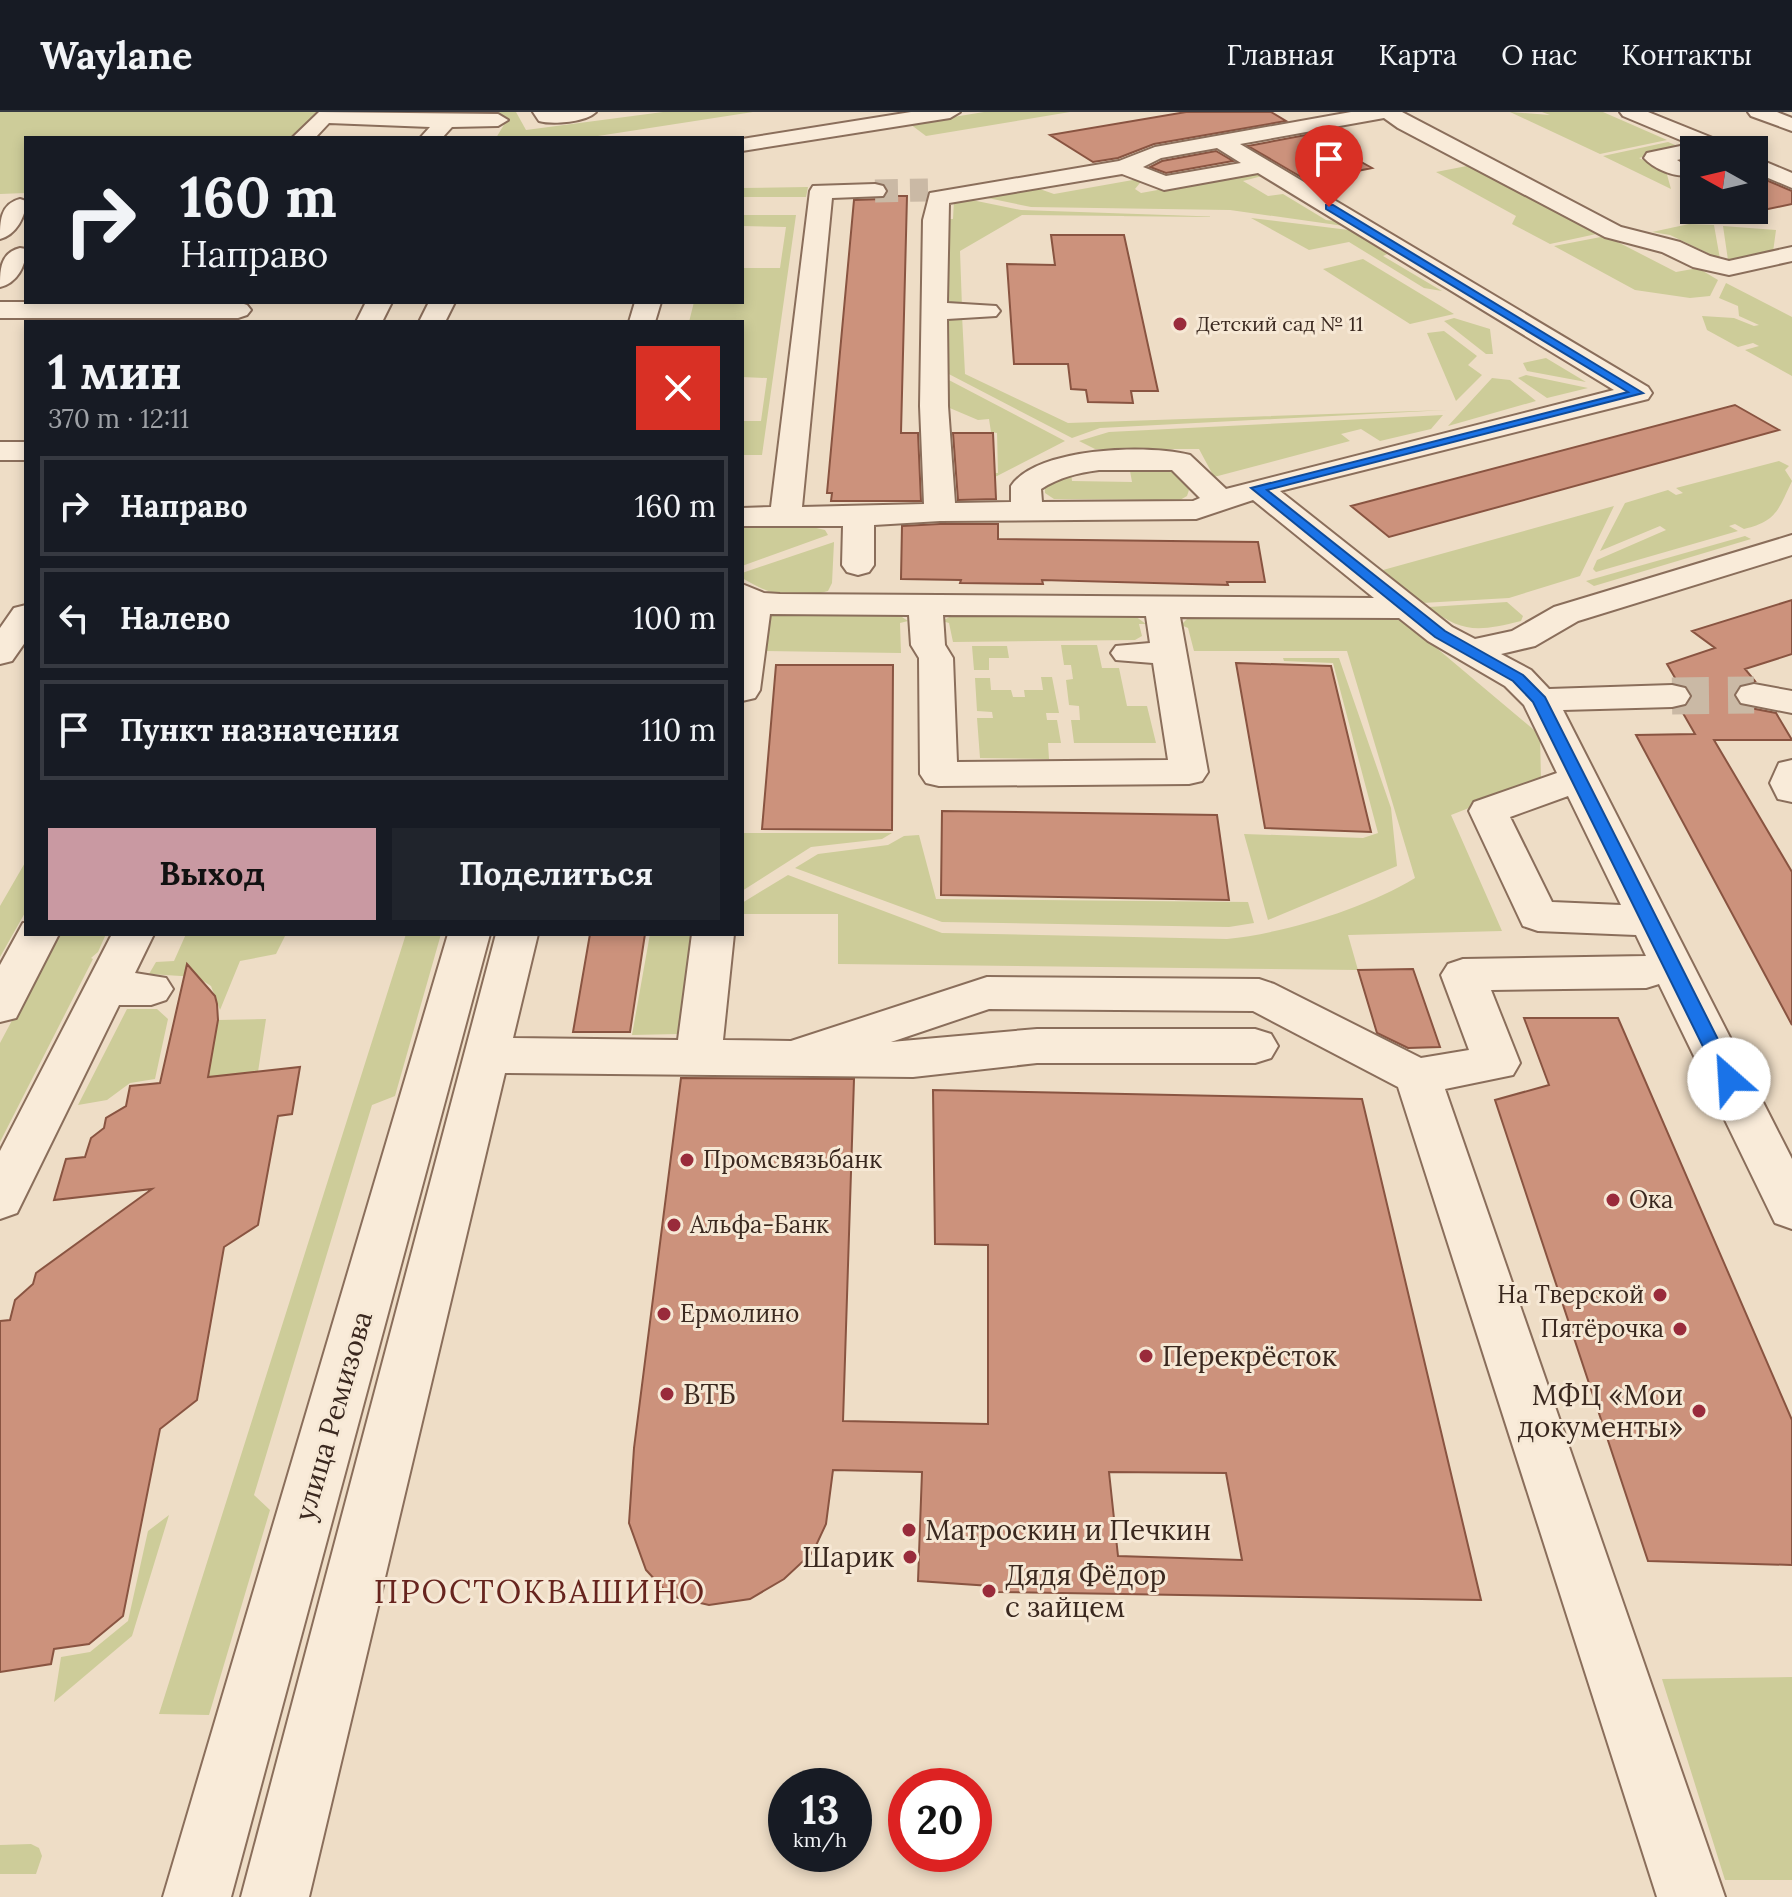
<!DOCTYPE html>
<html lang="ru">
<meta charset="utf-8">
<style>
body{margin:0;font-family:Lora,serif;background:#20242c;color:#f1f3f6;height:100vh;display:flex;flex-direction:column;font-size:30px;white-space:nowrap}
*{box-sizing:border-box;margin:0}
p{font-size:26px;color:#9ea1a6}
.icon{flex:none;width:44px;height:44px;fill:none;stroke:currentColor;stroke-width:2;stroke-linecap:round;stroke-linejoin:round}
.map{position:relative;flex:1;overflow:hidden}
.drawer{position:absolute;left:24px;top:208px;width:720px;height:616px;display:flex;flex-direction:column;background:#171b24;border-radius:0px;box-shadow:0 4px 12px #0003}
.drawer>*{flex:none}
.top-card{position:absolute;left:24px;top:24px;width:720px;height:168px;border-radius:0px;box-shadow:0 4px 12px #0003;background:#171b24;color:#f1f3f6;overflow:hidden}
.needle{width:52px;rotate:278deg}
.tools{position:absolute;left:1680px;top:24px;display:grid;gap:16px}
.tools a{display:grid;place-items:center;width:88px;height:88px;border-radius:0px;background:#171b24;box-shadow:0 4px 12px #0003;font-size:40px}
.speed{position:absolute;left:768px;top:1656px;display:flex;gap:16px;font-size:40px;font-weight:700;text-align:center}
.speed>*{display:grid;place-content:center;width:104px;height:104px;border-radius:50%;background:#171b24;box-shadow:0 4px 12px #0003;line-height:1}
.speed small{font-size:20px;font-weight:400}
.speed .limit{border:12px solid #d22;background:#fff;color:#111}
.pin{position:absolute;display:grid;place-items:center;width:68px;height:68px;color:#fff;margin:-82px -34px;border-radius:50% 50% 50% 0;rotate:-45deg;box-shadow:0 0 8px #0007}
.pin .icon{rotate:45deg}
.me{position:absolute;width:88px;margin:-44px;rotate:334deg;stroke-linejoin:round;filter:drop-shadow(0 0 6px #0008)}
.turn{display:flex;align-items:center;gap:28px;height:168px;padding:0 24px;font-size:36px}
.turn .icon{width:104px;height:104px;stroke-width:2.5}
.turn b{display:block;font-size:56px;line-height:68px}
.round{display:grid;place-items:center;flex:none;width:84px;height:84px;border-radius:0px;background:#20242c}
.headline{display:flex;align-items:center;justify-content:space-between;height:136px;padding:0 24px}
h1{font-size:48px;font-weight:700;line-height:60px}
.primary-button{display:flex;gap:16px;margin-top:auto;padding:16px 24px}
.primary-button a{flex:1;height:92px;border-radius:0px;background:#c999a2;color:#111;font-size:32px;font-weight:700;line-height:92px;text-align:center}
.primary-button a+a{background:#20242c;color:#f1f3f6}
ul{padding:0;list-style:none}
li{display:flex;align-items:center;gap:24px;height:100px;margin:0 16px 12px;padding:0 8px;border:4px solid #363941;border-radius:0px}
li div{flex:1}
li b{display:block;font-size:30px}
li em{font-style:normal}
header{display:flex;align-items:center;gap:48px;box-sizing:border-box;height:112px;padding:0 40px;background:#171b24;border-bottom:2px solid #363941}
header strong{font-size:38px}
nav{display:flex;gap:44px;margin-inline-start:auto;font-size:28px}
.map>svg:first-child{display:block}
</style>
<header>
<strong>Waylane</strong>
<nav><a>Главная</a><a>Карта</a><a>О нас</a><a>Контакты</a></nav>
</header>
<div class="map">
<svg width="1792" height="1785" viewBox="0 0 1792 1785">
<rect width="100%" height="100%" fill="#eeddc6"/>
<!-- green -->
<path fill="#cdcc99" d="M 0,0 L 516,0 L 526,18 L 663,0 L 753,0 L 585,26 L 496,26 L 508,6 L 317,1 L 292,26 L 26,26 L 26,81 L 0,82 Z
M 984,0 L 1070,0 L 926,24 L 910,12 Z
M 1510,0 L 1550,3 L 1542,0 L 1603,0 L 1667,28 L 1600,42 Z
M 1668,30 L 1680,35 L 1639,46 L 1666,59 L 1671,77 L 1603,44 Z
M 1472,53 L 1601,121 L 1550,132 L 1512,112 L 1516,104 L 1436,60 Z
M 1252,61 L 1262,64 L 1243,69 L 1268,84 L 1283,82 L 1326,108 L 1344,110 L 1351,115 L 1230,98 L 1031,95 L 978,84 L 1034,75 L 1054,82 L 1144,66 L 1135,77 L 1141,81 Z
M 808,75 L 806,85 L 742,85 L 742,76 Z
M 967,87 L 1021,98 L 1225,105 L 1022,103 L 960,139 L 962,195 L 951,194 L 944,188 L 944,107 L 953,107 L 954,88 Z
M 742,103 L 796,103 L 762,343 L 742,343 L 742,309 L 761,309 L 767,266 L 742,265 L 742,210 L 689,210 L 694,190 L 742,190 L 742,156 L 780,156 L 786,115 L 742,114 Z
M 1251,106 L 1357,119 L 1394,139 L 1383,144 L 1442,179 L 1424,176 L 1349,130 L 1309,138 Z
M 1689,112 L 1714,113 L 1720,147 L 1670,123 L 1652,120 Z
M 1723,114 L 1776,118 L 1773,140 L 1728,148 Z
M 1606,124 L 1676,160 L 1698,156 L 1718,168 L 1710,184 L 1690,186 L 1635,178 L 1554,134 Z
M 1363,147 L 1454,202 L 1410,212 L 1323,157 Z
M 1726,171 L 1792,205 L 1792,264 L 1745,238 L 1759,234 L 1753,231 L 1738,235 L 1707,218 L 1702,204 L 1734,206 L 1754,214 L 1759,213 L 1739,204 L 1738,194 L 1719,186 Z
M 962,203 L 965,262 L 1068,311 L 1447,298 L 1100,316 L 1072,326 L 943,259 L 944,210 L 951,204 Z
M 1454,206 L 1490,217 L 1493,242 L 1486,242 L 1444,209 Z
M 1444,219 L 1477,244 L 1468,253 L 1482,263 L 1456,289 L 1427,221 Z
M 1546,246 L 1586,270 L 1527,259 L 1523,251 Z
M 1526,263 L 1588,276 L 1547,286 L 1518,266 Z
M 945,266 L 1065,329 L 997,364 L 968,374 L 968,361 L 998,361 L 997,321 L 991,320 L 989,307 L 978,308 L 945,294 Z
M 1492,266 L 1510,268 L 1536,289 L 1448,314 Z
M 1443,303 L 1431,317 L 1380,329 L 1361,317 L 1341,322 L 1350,329 L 1214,365 L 1199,337 L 1095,337 L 1079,329 L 1109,320 Z
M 1779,349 L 1789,354 L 1785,358 L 1792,369 C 1778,398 1777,409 1744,417 L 1735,412 L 1729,414 L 1738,419 L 1596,460 L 1593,457 L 1597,448 L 1666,418 L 1660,414 L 1600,439 L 1625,391 L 1668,378 L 1676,383 L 1683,381 L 1676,376 Z
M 1141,356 C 1163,356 1179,356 1189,378 L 1187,384 L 1180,388 L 1054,387 L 1045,381 L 1045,370 L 1071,361 L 1072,369 L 1132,370 L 1130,359 Z
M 1614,394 L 1580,464 L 1509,486 L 1422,491 L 1383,458 Z
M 742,414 L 812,415 L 825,418 L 828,423 L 742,454 Z
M 1745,424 L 1751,427 L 1594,474 L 1586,469 Z
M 834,430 L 832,471 L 828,479 C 793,489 772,484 742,466 L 742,461 Z
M 1507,490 L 1523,504 L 1521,509 C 1480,519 1462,522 1429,495 Z
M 781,501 L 899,503 L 908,509 L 900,511 L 901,541 L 765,539 L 769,512 L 766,509 L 771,503 Z
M 955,502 L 1135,504 L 1146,512 L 1139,512 L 1142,524 L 1135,528 L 953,530 L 949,511 L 942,509 Z
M 1189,505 L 1402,507 L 1540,623 L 1541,668 L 1451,703 L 1502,819 L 1348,823 L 1358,858 L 838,852 L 838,802 L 742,802 L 742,791 L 788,763 L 942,821 L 1227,827 C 1285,821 1364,797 1415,766 L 1347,539 L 1194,539 L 1188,516 L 1181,513 Z
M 1061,533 L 1097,533 L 1102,556 L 1119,556 L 1127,594 L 1147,594 L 1156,631 L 1074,631 L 1071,608 L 1080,608 L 1079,594 L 1069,593 L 1066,568 L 1073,567 L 1071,553 L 1064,553 Z
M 972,534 L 1007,534 L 1009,546 L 989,546 L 989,558 L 974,558 Z
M 1283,546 L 1339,546 L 1391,696 L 1397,754 L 1268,808 L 1244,722 L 1363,726 L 1378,721 L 1333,551 L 1284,549 Z
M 1041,565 L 1052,565 L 1059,601 L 1046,601 L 1047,608 L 1057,608 L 1061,631 L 1048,631 L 1049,647 L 980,646 L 977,606 L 993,606 L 992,600 L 977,599 L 975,566 L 990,566 L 991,578 L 1011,578 L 1013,585 L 1025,585 L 1024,578 L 1043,578 Z
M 744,721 L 892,721 L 882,727 L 811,735 L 742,779 Z
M 919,723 L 936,787 L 1248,790 L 1254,811 L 1229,815 L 942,810 L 795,756 L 818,742 L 888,733 L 904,724 Z
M 26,749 L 26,799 L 0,845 L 0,794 Z
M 58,822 L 106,822 L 98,840 L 91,846 L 93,847 L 0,1030 L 0,931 Z
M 186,822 L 286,822 L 276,842 L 240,849 L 220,898 L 211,874 L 197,865 L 149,862 L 156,850 L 174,849 Z
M 406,822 L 441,822 L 395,984 L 372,993 L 254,1383 L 270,1398 L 209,1603 L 159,1602 Z
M 650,822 L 700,822 L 679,922 L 632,923 Z
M 127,897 L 157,897 L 168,907 L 155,967 L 130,971 L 107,988 L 78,993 Z
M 266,907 L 258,960 L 208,965 L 218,908 Z
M 169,1403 L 132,1524 L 54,1590 L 61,1545 L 90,1540 L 128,1509 L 148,1419 Z
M 1792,1565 L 1792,1768 L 1725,1768 L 1662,1567 Z
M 31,1732 L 39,1736 L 42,1744 L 36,1762 L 0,1762 L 0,1733 Z"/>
<!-- building -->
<path fill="#cc927c" stroke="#895441" stroke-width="2" fill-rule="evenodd" d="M 1186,0 L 1271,0 L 1286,9 L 1154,32 L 1118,46 L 1093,50 L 1050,23 Z
M 1311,22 L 1372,56 L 1308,69 L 1248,34 Z
M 1216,39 L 1233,49 L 1166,61 L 1150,55 L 1162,49 Z
M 1754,63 L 1792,79 L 1792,92 L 1754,100 L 1751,98 L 1754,98 Z
M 887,84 L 907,84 L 901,321 L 918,321 L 921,389 L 831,389 L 832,381 L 827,381 L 854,88 L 883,87 Z
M 1051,123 L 1124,123 L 1158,279 L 1131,279 L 1133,291 L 1088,290 L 1086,278 L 1071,277 L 1068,252 L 1014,252 L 1007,152 L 1055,153 Z
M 1735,293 L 1779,318 L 1389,425 L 1351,394 Z
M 953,321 L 993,321 L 996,387 L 958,388 Z
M 940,412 L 998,412 L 998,427 L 1258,430 L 1265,470 L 1227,470 L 1228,473 L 1042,468 L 1043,472 L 960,471 L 961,468 L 901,467 L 902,414 Z
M 1792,488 L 1792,542 L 1745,557 L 1755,569 L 1740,572 L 1733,581 L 1740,594 L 1776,601 L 1792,628 L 1714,628 L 1792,760 L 1792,913 L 1636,623 L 1695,622 L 1680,596 L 1688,594 L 1693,582 L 1688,574 L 1678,571 L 1667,552 L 1715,536 L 1692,519 Z
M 1236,551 L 1331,554 L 1371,720 L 1265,716 Z
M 776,553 L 893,553 L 892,718 L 762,717 Z
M 942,699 L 1217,703 L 1229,788 L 941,783 Z
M 590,822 L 645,822 L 630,920 L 573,920 Z
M 187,852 L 215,884 L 217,892 L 218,908 L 208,965 L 300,955 L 292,1002 L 278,1004 L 258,1113 L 224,1135 L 197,1288 L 160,1317 L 123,1504 L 89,1532 L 54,1537 L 51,1552 L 0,1560 L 0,1209 L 10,1208 L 15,1188 L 33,1172 L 36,1161 L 152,1077 L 54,1088 L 66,1047 L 85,1045 L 91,1026 L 104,1016 L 106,1006 L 126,994 L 130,974 L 160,971 Z
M 1413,857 L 1440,935 L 1408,936 L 1377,921 L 1358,858 Z
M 1524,906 L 1618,906 L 1792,1308 L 1792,1453 L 1648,1449 L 1495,988 L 1549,973 Z
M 681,966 L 854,967 L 843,1309 L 988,1312 L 988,1133 L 935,1132 L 933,978 L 1362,987 L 1481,1488 L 996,1480 L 991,1474 L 918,1469 L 922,1360 L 833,1358 L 826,1412 L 813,1440 L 784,1467 L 750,1487 L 709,1493 L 670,1484 L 646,1458 L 629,1411 L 634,1336 ZM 1109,1360 L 1226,1361 L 1242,1448 L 1118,1444 Z"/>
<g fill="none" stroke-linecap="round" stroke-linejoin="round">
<!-- minor-tunnel-far1 -->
<path stroke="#cab9a5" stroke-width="23" stroke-dasharray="23 12" stroke-linecap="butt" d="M 875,79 L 928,78"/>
<!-- minor-tunnel -->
<path stroke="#cab9a5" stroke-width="37" stroke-dasharray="37 19" stroke-linecap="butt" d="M 1672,584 L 1754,583"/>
<defs>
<path id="minor" d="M 319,0 L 498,2 L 508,8 L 498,14 L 452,15 L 442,26 L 420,26 L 430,15 L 329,11 L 315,26 L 292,26 Z
M 533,0 L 596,0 C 586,10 553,13 539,9 Z
M 911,0 L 960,0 L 950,6 L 742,39 L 742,27 Z
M 1351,0 L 1402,0 L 1621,115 L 1680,130 L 1710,144 L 1729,149 L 1792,135 L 1792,149 L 1729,163 L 1693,155 L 1662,140 L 1605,125 L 1398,16 L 1384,6 L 1240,32 L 1648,275 L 1652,281 L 1648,287 L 1280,379 L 1452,515 L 1475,527 L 1512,519 L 1554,495 L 1792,423 L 1792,443 L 1578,509 L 1535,534 L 1501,542 L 1531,558 L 1549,577 L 1672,573 L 1685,576 L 1690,584 L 1685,592 L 1672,595 L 1563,598 L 1792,1047 L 1792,1117 L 1775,1111 L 1659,872 L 1646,876 L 1491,878 L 1520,951 L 1513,963 L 1445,977 L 1725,1785 L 1657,1785 L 1398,975 L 1253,899 L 989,897 L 891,930 L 1037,917 L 1255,917 L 1271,922 L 1278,934 L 1271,946 L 1255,951 L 1037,951 L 913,965 L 505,961 L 309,1785 L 241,1785 L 496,822 L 538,822 L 513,926 L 678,928 L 692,822 L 734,822 L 723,928 L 791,929 L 987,865 L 1259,867 L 1274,872 L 1421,946 L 1469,938 L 1441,863 L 1448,852 L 1463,847 L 1646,844 L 1636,823 L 1538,819 L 1523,814 L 1469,699 L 1474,690 L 1557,661 L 1524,593 L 1505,574 L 1428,529 L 1399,506 L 1180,505 L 1208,660 L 1202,669 L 1189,672 L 939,674 L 926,671 L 920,662 L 919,546 L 911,533 L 909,503 L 770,502 L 760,578 L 755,586 L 742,589 L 742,472 L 764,481 L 780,482 L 1374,486 L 1253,388 L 1196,407 L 940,409 L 874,413 L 874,453 L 869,460 L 858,463 L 847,460 L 842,453 L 843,414 L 742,414 L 742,396 L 771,395 L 810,79 L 813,74 L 875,72 L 883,74 L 886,79 L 883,84 L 832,86 L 802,395 L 924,392 L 920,294 L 923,108 L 930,81 L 1119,49 L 1155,35 ZM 1217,36 L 1241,51 L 1166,64 L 1143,55 L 1161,46 ZM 1258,61 L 1614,278 L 1226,377 L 1190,343 C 1149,332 1037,335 1011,374 L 1011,390 L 955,391 L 948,294 L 947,207 L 996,204 L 1000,199 L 996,194 L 947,191 L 949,91 L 1122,62 L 1164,78 ZM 1099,358 L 1172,358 L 1200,386 L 1193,389 L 1042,390 L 1041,377 C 1060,365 1077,361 1099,358 ZM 943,503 L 1146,504 L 1150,531 L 1116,534 L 1111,541 L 1116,548 L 1153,551 L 1168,648 L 957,650 L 953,546 L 945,533 ZM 1568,684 L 1621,793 L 1552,790 L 1510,705 Z
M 1620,0 L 1648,0 L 1730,33 L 1733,38 L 1694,38 L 1694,44 L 1677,48 L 1693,58 L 1690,63 C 1675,66 1654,57 1644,46 L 1647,41 L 1690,32 L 1623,4 Z
M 1748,0 L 1777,0 L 1792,6 L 1792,19 L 1751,4 Z
M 1754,45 L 1792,61 L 1792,76 L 1754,60 Z
M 20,87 L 26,89 C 26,104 16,123 0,127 C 0,110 0,92 20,87 Z
M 20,136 L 26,137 C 26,154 17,171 0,175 C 0,158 0,141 20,136 Z
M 0,190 L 238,190 L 247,193 L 251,198 L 247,203 L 238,206 L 0,206 Z
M 366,190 L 392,190 L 382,210 L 356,210 Z
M 429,190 L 455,190 L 445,210 L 419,210 Z
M 635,190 L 661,190 L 655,210 L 629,210 Z
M 0,330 L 26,330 L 26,348 L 0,348 Z
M 26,493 L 26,529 L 12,549 L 0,552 L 0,516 L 14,496 Z
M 1754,572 L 1792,579 L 1792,601 L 1741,591 L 1736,583 L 1741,575 Z
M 1792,648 L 1792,690 L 1778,687 L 1770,671 L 1779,651 Z
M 23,811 L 26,811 L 26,822 L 59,822 L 16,906 L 0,910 L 0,853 Z
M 112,822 L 154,822 L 135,861 L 166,866 L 173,877 L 166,888 L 151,893 L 119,893 L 17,1101 L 0,1107 L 0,1039 Z
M 448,822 L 490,822 L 231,1785 L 163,1785 Z"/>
</defs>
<!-- minor casing -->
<use href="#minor" stroke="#8a6e5b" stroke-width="4"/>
<!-- minor -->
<use href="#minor" fill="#f9ebd9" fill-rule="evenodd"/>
</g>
<!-- route -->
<path fill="#1a73e8" stroke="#114b97" stroke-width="2" d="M 1326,93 L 1333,93 L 1643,281 L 1267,378 L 1445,519 L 1523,563 L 1545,585 L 1738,967 L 1736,972 L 1722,972 L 1719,967 L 1533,590 L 1513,569 L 1435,525 L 1251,376 L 1628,280 L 1326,97 Z"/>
<!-- markers -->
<g fill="#992b3b" stroke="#f6e8d5" stroke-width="3">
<circle cx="1180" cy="212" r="8"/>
<circle cx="687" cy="1048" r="8"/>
<circle cx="1613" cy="1088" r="8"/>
<circle cx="674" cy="1113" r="8"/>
<circle cx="1660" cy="1183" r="8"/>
<circle cx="664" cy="1202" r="8"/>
<circle cx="1680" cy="1217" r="8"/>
<circle cx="1146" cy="1244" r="8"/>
<circle cx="667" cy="1282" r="8"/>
<circle cx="1699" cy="1299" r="8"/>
<circle cx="909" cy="1418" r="8"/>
<circle cx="910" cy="1445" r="8"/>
<circle cx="989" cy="1479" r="8"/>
</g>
<g text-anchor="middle" stroke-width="6" stroke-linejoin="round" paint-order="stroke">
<!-- far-poi labels -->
<g font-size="20" fill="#3a281f" stroke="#f6e8d5" text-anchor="start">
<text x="1196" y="219">Детский сад № 11</text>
</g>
<!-- poi labels -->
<g font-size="24" fill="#3a281f" stroke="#f6e8d5" text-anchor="start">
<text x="703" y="1056">Промсвязьбанк</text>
<text x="1629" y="1096">Ока</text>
<text x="690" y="1121">Альфа-Банк</text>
<text x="1644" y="1191" text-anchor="end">На Тверской</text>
<text x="680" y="1210">Ермолино</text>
<text x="1664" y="1225" text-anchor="end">Пятёрочка</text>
</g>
<!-- near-poi labels -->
<g font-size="28" fill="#3a281f" stroke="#f6e8d5" text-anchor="start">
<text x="1162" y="1254">Перекрёсток</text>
<text x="683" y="1292">ВТБ</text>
<text x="1683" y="1293" text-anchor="end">МФЦ «Мои<tspan x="1683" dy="32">документы»</tspan></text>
<text x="925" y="1428">Матроскин и Печкин</text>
<text x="894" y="1455" text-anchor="end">Шарик</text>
<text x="1005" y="1473">Дядя Фёдор<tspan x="1005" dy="32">с зайцем</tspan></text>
</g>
<!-- near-street labels -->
<g font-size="28" fill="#3a281f" stroke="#f6e8d5">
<text transform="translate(333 1304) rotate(-74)" y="10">улица Ремизова</text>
</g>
<!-- near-neighbourhood labels -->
<g font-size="32" letter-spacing="2" fill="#67241e" stroke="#f6e8d5">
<text x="540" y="1491">ПРОСТОКВАШИНО</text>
</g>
</g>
</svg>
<div class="tools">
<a><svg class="needle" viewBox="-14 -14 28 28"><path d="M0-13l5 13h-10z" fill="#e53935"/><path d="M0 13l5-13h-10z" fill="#9ea1a6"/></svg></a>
</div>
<div class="speed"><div>13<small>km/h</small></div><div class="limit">20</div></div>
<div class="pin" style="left:1329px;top:95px;background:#d93025"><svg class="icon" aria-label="arrive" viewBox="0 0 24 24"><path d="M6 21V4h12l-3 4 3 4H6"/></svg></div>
<svg class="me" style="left:1729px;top:967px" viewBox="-20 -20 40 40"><circle r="19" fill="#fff"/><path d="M0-13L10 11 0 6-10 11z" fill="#1a73e8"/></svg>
<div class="top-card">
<div class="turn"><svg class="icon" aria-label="right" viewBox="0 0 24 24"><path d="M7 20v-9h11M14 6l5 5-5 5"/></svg><div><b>160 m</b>Направо</div></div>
</div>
<section class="drawer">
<div class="headline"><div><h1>1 мин</h1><p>370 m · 12:11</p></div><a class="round" style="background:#d93025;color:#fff"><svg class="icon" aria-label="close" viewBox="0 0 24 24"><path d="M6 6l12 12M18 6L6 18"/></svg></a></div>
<ul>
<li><svg class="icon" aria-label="right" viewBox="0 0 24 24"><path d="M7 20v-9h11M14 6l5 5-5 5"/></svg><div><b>Направо</b></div><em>160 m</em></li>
<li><svg class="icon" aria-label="left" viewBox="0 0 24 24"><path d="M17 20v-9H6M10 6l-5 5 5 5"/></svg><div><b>Налево</b></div><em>100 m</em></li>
<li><svg class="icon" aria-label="arrive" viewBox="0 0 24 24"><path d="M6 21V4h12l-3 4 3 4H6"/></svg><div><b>Пункт назначения</b></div><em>110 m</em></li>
</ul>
<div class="primary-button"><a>Выход</a><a>Поделиться</a></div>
</section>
</div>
